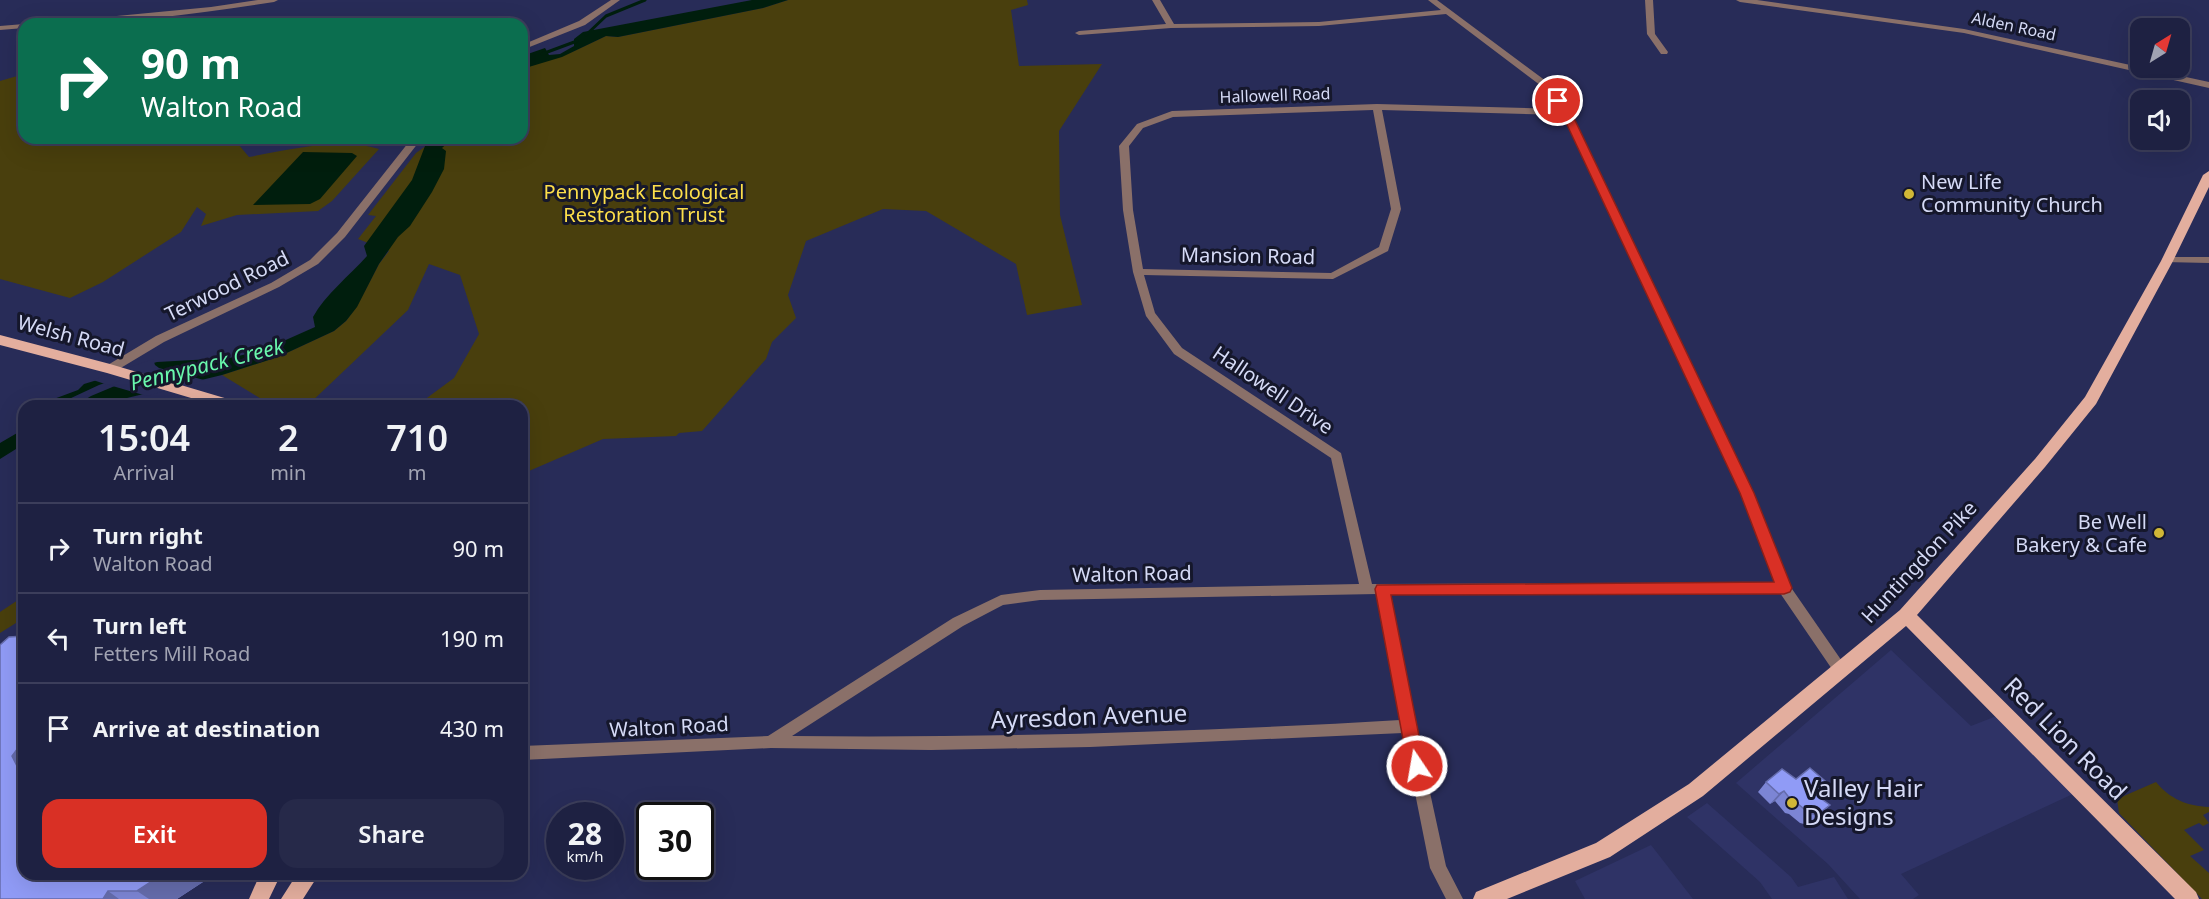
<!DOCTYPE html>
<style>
body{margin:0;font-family:"Noto Sans",sans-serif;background:#262949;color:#f1f3f6;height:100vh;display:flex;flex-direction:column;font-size:22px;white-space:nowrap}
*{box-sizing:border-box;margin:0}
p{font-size:20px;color:#a1a3b2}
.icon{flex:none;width:33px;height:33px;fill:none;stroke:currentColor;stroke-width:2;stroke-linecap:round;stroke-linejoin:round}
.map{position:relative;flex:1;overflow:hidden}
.drawer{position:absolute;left:18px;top:400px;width:510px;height:480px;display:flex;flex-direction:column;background:#1e2142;border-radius:18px;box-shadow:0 6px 24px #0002,0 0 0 2px #3c3e5b}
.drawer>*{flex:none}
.top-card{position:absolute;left:18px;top:18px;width:510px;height:126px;border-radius:18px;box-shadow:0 6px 24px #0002,0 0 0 2px #3c3e5b;background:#0b6e4f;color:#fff;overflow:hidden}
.needle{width:39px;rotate:37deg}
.buttons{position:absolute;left:2130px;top:18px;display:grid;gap:12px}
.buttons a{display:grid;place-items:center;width:60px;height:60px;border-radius:12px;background:#1e2142;box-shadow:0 6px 24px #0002,0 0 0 2px #3c3e5b;font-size:30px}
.speed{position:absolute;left:546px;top:802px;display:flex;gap:12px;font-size:30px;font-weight:700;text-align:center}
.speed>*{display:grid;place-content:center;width:78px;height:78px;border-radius:50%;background:#1e2142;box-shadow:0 6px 24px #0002,0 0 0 2px #3c3e5b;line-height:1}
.speed small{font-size:15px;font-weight:400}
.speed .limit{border:3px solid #111;border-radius:9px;background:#fff;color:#111}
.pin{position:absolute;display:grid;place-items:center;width:51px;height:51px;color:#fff;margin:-26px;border:3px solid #fff;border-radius:50%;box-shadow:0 2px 6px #0007}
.me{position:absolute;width:66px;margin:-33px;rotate:348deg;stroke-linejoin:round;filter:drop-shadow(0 0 4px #0008)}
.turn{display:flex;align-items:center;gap:21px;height:126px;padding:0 24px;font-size:27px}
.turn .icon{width:78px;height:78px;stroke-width:2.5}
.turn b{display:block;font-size:42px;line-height:51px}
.eta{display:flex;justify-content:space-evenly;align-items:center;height:102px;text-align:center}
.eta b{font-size:36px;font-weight:600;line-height:42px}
.primary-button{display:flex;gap:12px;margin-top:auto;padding:12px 24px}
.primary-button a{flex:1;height:69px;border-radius:18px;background:#d93025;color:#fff;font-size:24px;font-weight:600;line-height:69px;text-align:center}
.primary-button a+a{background:#262949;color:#f1f3f6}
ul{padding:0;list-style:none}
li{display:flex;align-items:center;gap:18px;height:90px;padding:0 24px;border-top:2px solid #3c3e5b}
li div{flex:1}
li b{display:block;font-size:22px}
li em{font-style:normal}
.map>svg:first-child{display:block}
</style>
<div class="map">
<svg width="2209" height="899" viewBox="0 0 2209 899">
<rect width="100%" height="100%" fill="#282c58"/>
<!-- built -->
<path fill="#2f3366" d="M 1891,650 L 1971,726 L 1999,715 L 2075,793 L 1901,874 L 1919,895 L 1913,899 L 1860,899 L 1828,864 L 1736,783 Z
M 1707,803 L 1791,877 L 1798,887 L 1834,877 L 1848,899 L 1772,899 L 1760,882 L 1687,817 Z
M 1651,845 L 1693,899 L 1585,899 L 1575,881 Z"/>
<!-- green -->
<path fill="#493f0d" d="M 788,0 L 1027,0 L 1028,5 L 1011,10 L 1019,66 L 1102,64 L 1059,131 L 1060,215 L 1082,305 L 1027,315 L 1016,264 L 926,211 L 883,209 L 806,241 L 788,295 L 796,318 L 772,342 L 766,359 L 702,431 L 679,433 L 676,436 L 603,439 L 522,474 L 522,406 L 416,406 L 454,378 L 479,334 L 460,275 L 429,264 L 408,310 L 307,406 L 273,406 L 222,375 L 278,357 L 334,331 L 346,321 L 357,306 L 379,264 L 389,251 L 358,239 L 376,216 L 368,215 L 416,153 L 437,138 L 522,138 L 522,69 L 572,52 L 606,36 L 618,37 L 763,8 Z
M 24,74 L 24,138 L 233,138 L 249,157 C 288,150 340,137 379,149 L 332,201 L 318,211 L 237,215 L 201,226 L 206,214 L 197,207 L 181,232 L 103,282 L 70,298 L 0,279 L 0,81 Z
M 24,596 L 24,618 L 0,633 L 0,612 Z
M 2156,782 C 2170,799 2187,806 2209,807 L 2209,812 L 2203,815 L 2209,823 L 2203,826 L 2199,823 L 2184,830 L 2204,850 L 2190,856 L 2209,873 L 2209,899 L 2202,899 L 2119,813 L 2117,799 Z"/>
<!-- water -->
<path fill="#001e0d" d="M 752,0 L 788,0 L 763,8 L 618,37 L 606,36 L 562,57 L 522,69 L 522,56 L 545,48 L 549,55 L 560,54 L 574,46 L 574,39 L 583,32 Z
M 432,138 L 453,138 L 442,148 L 446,151 L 444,169 L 432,192 L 410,226 L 398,237 L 379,264 L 357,307 L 346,321 L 334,331 L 278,357 L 222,375 L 127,398 L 107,406 L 75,406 L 91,396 L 153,370 L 148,368 L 99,385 L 54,406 L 35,406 L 78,390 L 84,384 L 157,362 L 229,358 L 261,351 L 315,327 L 313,317 C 325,295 350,275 367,256 L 364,246 L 412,180 L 425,146 Z
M 303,152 L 352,153 L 357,156 L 320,199 L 310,204 L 253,205 Z
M 24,429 L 24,444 L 0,459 L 0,443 Z"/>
<!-- pier -->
<path fill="#282c58" d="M 153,359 L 155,365 L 159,368 L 204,380 L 147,396 L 109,385 L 122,380 L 108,385 L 93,380 Z"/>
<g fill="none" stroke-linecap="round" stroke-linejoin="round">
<!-- stream -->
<path stroke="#001e0d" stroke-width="3" d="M 586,35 L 606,16 L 645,0
M 542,54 L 577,41"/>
<!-- minor -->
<path fill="#8a7069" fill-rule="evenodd" d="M 1152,0 L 1160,0 L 1174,24 L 1319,22 L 1441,10 L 1428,0 L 1437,0 L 1550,84 L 1570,112 L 1753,493 L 1790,586 L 1846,667 L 1848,671 L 1846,675 L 1841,677 L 1836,675 L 1780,593 L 1391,594 L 1414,719 L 1446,866 L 1463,899 L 1446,899 L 1430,868 L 1403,733 L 1090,747 L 931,750 L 771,748 L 522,760 L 522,746 L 768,736 L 953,618 L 1001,595 L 1040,590 L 1359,584 L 1331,458 L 1174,354 L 1146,316 L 1133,272 L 1123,210 L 1119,146 L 1137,124 L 1172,111 L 1377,104 L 1559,109 L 1544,88 L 1446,14 L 1319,26 L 1171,28 L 1079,35 L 1075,33 L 1079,31 L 1166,24 ZM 1373,110 L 1391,209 L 1379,247 L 1331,273 L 1143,269 L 1133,210 L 1129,146 L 1143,128 L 1173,117 ZM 1382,110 L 1563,115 L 1741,493 L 1775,583 L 1372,584 L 1341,453 L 1182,348 L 1155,313 L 1144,275 L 1333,279 L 1388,251 L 1401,209 ZM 1377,594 L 1400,720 C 1198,732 995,738 792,736 L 963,626 L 1003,605 L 1040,600 Z
M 1645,0 L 1653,0 L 1655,34 L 1668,52 L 1667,54 L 1661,54 L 1647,34 Z
M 1736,0 L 1757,0 L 1964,29 L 2209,82 L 2209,88 L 1964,33 L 1740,2 Z
M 2168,257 L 2209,257 L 2209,263 L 2164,262 L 2163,260 Z"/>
<!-- tertiary -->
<path fill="#8a7069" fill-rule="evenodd" d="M 258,0 L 278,0 L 274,2 C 200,13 125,24 50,24 L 54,22 L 211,7 Z
M 611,0 L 620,0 L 585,25 L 522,50 L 522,45 L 579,21 Z
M 24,24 L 24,28 L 0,30 L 0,26 L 24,24 L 26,24 Z
M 412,138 L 422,138 L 345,237 L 318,264 L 279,287 L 164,342 L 114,372 L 106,372 L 104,369 L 106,366 L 156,336 L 271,283 L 310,260 L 337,233 Z"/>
<!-- primary -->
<path fill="#e3ae9e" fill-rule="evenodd" d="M 2209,171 L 2209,187 L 2173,261 L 2096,404 L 2045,467 L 1917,615 L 2196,892 L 2199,899 L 2175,899 L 1906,626 L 1703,796 L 1610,857 L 1507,899 L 1473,899 L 1476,892 L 1596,843 L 1689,784 L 1900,610 L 2035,459 L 2085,397 L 2161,261 L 2203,175 Z
M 0,335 L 110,364 L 238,402 L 240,406 L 218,406 L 107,373 L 0,345 Z
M 260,874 L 281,874 L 269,899 L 249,899 Z
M 297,874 L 319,874 L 303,899 L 281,899 Z"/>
</g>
<!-- wall -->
<path fill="#7c85d4" d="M 1796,779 L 1816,795 L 1820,815 L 1808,825 L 1800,823 L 1789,814 L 1785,813 L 1775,801 L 1770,804 L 1758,792 L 1766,782 Z
M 24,874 L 203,882 L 177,899 L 0,899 Z"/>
<!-- shaded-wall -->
<path fill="#656cac" d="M 24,740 L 24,780 L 12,756 Z
M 1784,791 L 1775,801 L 1770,804 L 1779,794 Z
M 1830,805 L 1820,815 L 1808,825 L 1817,815 Z
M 163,874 L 207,874 L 203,882 L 177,899 L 149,899 L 137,891 Z
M 108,891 L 119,899 L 103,899 Z"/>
<!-- building -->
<path fill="#909bf6" stroke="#656cac" stroke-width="1.5" d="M 24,636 L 24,718 L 19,721 L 24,721 L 24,740 L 12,756 L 24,780 L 24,874 L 163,874 L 137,891 L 108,891 L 103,899 L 0,899 L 0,645 L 9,637 Z
M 1810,768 L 1825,781 L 1816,795 L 1830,805 L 1817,815 L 1809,813 L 1798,804 L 1794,804 L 1784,791 L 1779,794 L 1766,782 L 1782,769 L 1796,779 Z"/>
<!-- route -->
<path fill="#d93025" stroke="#8d1f18" stroke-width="1.5" d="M 1555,99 L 1562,99 L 1571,112 L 1754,493 L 1792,588 L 1790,592 L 1784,594 L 1391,595 L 1425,766 L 1423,772 L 1417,774 L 1411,772 L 1408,766 L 1375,589 L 1377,585 L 1774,582 L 1740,493 L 1561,112 L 1554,101 Z"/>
<!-- markers -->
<g fill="#d1b736" stroke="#15172b" stroke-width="2">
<circle cx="1909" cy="194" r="6"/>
<circle cx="2159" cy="533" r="6"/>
<circle cx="1792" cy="803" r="6"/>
</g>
<g text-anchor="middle" stroke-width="6" stroke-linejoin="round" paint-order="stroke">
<!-- far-street labels -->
<g font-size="16" fill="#d5daf6" stroke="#15172b">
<text transform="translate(2014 26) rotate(12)" y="6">Alden Road</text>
<text transform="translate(1275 95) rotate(-2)" y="6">Hallowell Road</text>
</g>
<!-- poi labels -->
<g font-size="20" fill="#d5daf6" stroke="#15172b" text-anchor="start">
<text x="1921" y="189">New Life<tspan x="1921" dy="23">Community Church</tspan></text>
<text x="2147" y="529" text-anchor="end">Be Well<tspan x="2147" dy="23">Bakery &amp; Cafe</tspan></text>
</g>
<!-- park labels -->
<g font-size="20" fill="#fcde4a" stroke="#15172b">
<text x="644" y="199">Pennypack Ecological<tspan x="644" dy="23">Restoration Trust</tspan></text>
</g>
<!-- street labels -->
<g font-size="20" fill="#d5daf6" stroke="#15172b">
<text transform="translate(1248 256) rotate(1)" y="7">Mansion Road</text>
<text transform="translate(227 286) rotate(-26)" y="7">Terwood Road</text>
<text transform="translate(71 336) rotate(15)" y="7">Welsh Road</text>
<text transform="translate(1273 390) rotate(34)" y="7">Hallowell Drive</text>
<text transform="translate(1919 562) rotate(-47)" y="7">Huntingdon Pike</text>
<text transform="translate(1132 574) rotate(-1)" y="7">Walton Road</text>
<text transform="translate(669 727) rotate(-3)" y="7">Walton Road</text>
</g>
<!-- water labels -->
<g font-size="21" font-style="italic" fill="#69f7ac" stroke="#15172b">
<text transform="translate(207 365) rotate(-14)" y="7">Pennypack Creek</text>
</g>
<!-- near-street labels -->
<g font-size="24" fill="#d5daf6" stroke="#15172b">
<text transform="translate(1089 717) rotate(-2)" y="8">Ayresdon Avenue</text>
<text transform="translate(2065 739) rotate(45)" y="8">Red Lion Road</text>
</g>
<!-- near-poi labels -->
<g font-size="24" fill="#d5daf6" stroke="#15172b" text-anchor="start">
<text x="1804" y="797">Valley Hair<tspan x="1804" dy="28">Designs</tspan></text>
</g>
</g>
</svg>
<div class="buttons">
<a><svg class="needle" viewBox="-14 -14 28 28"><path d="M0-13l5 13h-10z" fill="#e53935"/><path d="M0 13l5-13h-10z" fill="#a1a3b2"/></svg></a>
<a><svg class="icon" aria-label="sound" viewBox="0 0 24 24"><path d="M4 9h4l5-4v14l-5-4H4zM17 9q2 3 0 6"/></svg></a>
</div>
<div class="speed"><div>28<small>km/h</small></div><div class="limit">30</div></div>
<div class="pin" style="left:1558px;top:101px;background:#d93025"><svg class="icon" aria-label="arrive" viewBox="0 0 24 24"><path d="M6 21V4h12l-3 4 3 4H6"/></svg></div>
<svg class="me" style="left:1417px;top:766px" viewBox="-20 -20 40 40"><circle r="17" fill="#d93025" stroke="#fff" stroke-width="3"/><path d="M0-11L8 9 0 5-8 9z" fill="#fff"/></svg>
<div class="top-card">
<div class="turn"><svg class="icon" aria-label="right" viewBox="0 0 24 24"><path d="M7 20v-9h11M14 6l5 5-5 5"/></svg><div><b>90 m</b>Walton Road</div></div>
</div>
<section class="drawer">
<div class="eta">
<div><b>15:04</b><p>Arrival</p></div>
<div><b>2</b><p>min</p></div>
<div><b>710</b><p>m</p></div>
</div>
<ul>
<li><svg class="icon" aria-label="right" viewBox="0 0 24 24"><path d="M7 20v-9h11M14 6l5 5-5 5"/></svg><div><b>Turn right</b><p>Walton Road</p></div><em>90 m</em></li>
<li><svg class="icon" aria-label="left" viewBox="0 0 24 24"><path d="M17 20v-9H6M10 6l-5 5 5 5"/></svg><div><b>Turn left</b><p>Fetters Mill Road</p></div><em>190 m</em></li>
<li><svg class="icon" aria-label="arrive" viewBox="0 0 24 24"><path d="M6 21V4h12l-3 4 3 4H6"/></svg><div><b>Arrive at destination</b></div><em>430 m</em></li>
</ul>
<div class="primary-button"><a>Exit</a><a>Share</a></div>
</section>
</div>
